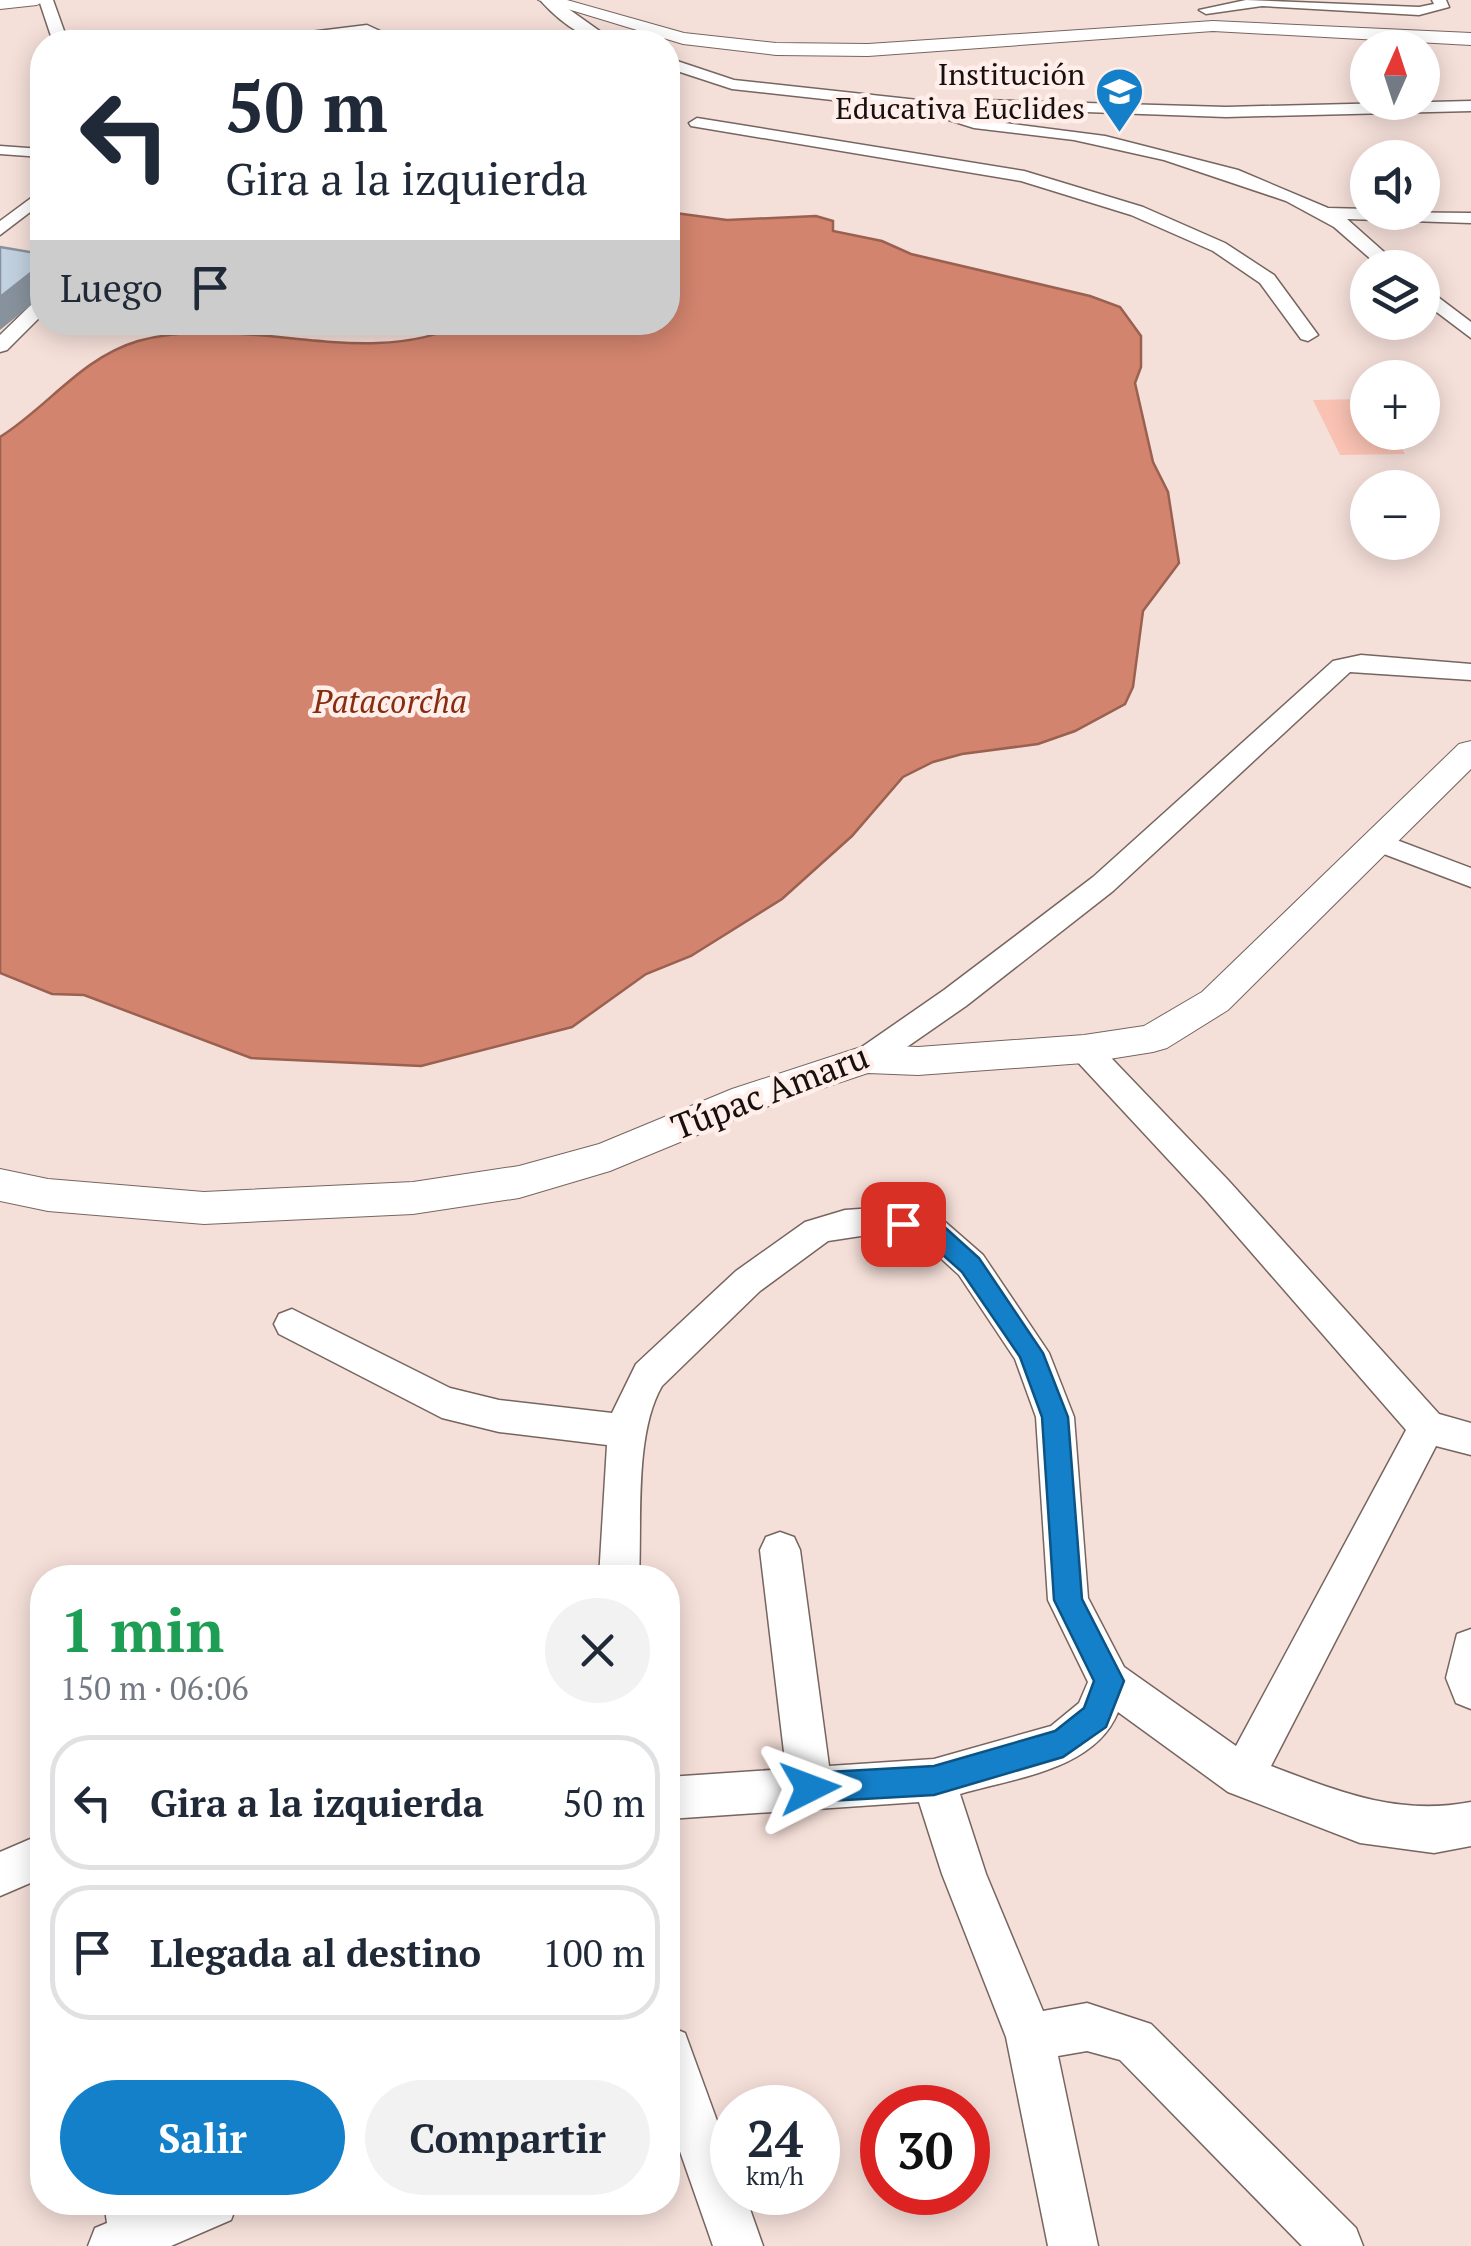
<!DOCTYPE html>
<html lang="es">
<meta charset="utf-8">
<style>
body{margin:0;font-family:"PT Serif",serif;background:#f2f2f3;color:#1f2937;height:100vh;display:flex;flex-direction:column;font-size:38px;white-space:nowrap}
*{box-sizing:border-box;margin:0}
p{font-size:32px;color:#747a83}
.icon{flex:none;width:55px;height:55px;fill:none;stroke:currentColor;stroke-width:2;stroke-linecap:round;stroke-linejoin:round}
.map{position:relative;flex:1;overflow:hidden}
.details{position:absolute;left:30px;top:1565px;width:650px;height:650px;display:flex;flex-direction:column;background:#fff;border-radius:40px;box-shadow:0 5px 25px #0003}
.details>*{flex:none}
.top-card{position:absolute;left:30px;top:30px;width:650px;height:305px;border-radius:40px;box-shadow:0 5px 25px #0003;background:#fff;color:#1f2937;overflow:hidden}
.needle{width:65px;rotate:3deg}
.fabs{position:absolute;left:1350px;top:30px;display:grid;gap:20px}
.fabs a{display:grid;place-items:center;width:90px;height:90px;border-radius:50%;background:#fff;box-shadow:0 5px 25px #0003;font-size:50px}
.speed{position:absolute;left:710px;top:2085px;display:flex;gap:20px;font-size:50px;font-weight:700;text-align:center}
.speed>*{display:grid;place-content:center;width:130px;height:130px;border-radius:50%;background:#fff;box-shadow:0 5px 25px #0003;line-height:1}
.speed small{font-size:25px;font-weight:400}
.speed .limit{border:15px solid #d22;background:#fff;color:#111}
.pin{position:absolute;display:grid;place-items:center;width:85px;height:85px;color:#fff;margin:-42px;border-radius:20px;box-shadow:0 5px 15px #0006}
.me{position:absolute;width:110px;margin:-55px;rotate:87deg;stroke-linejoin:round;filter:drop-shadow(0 0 8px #0008)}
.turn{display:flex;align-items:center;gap:35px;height:210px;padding:0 30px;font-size:45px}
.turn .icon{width:130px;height:130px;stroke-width:2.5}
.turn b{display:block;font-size:70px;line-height:85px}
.then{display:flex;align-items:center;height:95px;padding:0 30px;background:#0003;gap:20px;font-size:38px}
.round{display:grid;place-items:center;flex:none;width:105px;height:105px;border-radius:52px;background:#f2f2f3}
.head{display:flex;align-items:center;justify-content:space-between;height:170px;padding:0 30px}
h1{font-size:60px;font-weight:700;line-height:75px;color:#1e9e55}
.button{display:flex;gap:20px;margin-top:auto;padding:20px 30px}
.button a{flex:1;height:115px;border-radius:60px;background:#1480ca;color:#fff;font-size:40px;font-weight:700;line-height:115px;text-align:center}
.button a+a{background:#f2f2f3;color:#1f2937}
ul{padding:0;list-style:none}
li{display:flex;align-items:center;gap:30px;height:135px;margin:0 20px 15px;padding:0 10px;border:5px solid #e0e1e3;border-radius:40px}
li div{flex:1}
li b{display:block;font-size:38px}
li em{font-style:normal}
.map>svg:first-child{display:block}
</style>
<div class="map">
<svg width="1471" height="2246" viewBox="0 0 1471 2246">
<rect width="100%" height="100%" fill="#f5dfd9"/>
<!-- green -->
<path fill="#f9c2b3" d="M 1367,399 L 1368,432 L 1393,433 L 1405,454 L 1340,455 L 1313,400 Z"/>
<!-- water -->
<path fill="#d2846e" stroke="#9a6151" stroke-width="2.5" d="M 668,212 L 727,220 L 816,216 L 833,221 L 833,231 L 882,241 L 911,254 L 1090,296 L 1120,307 L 1141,336 L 1141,367 L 1135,383 L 1153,462 L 1168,492 L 1179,563 L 1143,611 L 1133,687 L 1125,704 L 1075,731 L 1038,744 L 962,754 L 933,762 L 903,777 L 852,836 L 782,899 L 691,956 L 646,974 L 572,1027 L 421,1066 L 251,1058 L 84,995 L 52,994 L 0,973 L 0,437 C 48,407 81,358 138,341 C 243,311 362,373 465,323 L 668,322 Z"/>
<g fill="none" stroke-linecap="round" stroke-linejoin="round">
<defs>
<path id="pedestrian" d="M 0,146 L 42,149 L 42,157 L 0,154 Z"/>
<path id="minor" d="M 39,0 L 53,0 L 68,42 L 53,42 Z
M 556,0 L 615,42 C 586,42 560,22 541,1 Z
M 1246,0 L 1419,7 L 1434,4 L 1432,0 L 1446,0 L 1449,7 L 1419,15 L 1262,6 L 1206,14 L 1199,10 Z
M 367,25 L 404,42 L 385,42 L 365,34 L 299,42 L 261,42 L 269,37 Z
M 668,58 L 734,80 L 918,100 L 974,119 L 1105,136 L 1238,170 L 1328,208 L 1368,209 L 1368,212 L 1471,213 L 1471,223 L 1347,219 L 1402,268 L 1381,268 L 1334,227 L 1286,201 L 1164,160 L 1074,140 L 974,128 L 914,109 L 732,89 L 668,68 Z
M 983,100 L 1226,107 L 1471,101 L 1471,111 L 1226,117 L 977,108 L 977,102 Z
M 697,118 L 1024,171 L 1143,207 L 1225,243 L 1274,275 L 1318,335 L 1308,341 L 1301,339 L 1260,283 L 1213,251 L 1131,215 L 1021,181 L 691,126 L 689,123 Z
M 42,190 L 42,203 L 0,235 L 0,221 Z
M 1422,285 L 1471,322 L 1471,338 L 1422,301 Z
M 42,299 L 42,315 L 7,350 L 0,352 L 0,335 L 35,301 Z
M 1361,655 L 1471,664 L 1471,680 L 1350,672 L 1113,891 L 966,1006 L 878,1067 L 867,1070 L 856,1067 L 851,1059 L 856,1051 L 944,990 L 1093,877 L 1333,661 Z
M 1378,833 L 1471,868 L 1471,887 L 1368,848 L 1364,842 L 1368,836 Z
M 1084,1038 L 1095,1041 L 1228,1180 L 1439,1414 L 1471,1423 L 1471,1455 L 1436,1446 L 1271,1766 C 1340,1792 1397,1816 1471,1802 L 1471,1846 L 1434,1853 L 1360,1843 L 1228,1792 L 1118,1712 C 1095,1770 1014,1778 960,1794 L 986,1874 L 1043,2011 L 1087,2003 L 1151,2024 L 1356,2228 L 1363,2246 L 1302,2246 L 1120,2060 L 1087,2051 L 1058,2056 L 1098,2246 L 1048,2246 L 1006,2037 L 942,1874 L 919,1802 L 668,1819 L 668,1777 L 786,1769 L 760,1550 L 766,1537 L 780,1532 L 794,1537 L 800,1550 L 829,1766 L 934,1759 L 1051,1726 L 1079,1703 L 1088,1682 L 1048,1600 L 1036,1417 L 1015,1359 L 959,1275 L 923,1242 L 874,1234 L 828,1241 L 760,1291 L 662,1386 C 634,1434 642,1521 639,1578 L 599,1578 L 607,1445 L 499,1432 L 442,1418 L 279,1334 L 274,1324 L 279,1314 L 292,1309 L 450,1388 L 499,1400 L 612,1413 L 636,1364 L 736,1271 L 805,1222 L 845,1210 L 874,1208 L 944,1221 L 983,1255 L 1049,1353 L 1074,1417 L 1088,1598 L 1124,1667 L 1236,1746 L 1406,1430 L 1204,1198 L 1073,1057 L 1068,1049 L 1073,1041 Z
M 1471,1629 L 1471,1709 L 1456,1703 L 1446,1678 L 1457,1634 Z
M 42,1834 L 42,1878 L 0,1896 L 0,1852 Z
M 668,2026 L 685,2033 L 732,2162 L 732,2192 L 744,2192 L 763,2246 L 713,2246 L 668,2117 Z
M 104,2202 L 238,2202 L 231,2220 L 171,2246 L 88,2246 L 95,2228 L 107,2223 Z"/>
<path id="tertiary" d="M 0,0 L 46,0 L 37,5 L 0,9 Z
M 538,0 L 567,0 L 684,33 L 776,43 L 868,44 L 1213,21 L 1471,33 L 1471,45 L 1213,31 L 868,56 L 776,55 L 683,44 Z
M 1471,741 L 1471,769 L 1228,1010 L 1167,1048 L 1153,1052 L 1084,1063 L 918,1075 L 868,1073 L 760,1109 L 610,1171 L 519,1198 L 413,1214 L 204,1224 L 48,1211 L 0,1201 L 0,1169 L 48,1179 L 204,1192 L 413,1182 L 519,1166 L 599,1144 L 732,1089 L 867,1045 L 918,1047 L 1084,1035 L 1144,1026 L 1202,992 L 1459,744 Z"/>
</defs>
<!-- pedestrian casing -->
<use href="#pedestrian" stroke="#77655f" stroke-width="3"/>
<!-- minor casing -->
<use href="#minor" stroke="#77655f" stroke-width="3"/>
<!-- tertiary casing -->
<use href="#tertiary" stroke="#77655f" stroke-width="2"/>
<!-- pedestrian -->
<use href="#pedestrian" fill="#fff" fill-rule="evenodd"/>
<!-- minor -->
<use href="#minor" fill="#fff" fill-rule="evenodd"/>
<!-- tertiary -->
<use href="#tertiary" fill="#fff" fill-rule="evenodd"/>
</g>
<!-- shaded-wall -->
<path fill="#88929c" d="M 42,264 L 42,296 L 0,330 L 0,297 Z"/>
<!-- building -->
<path fill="#c2d1df" stroke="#88929c" stroke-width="2.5" d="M 0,247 L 42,254 L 42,264 L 0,297 Z"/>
<!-- route -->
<path fill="#1480ca" stroke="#0d5383" stroke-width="2.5" d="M 903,1214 L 940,1223 L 979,1258 L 1043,1353 L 1068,1417 L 1082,1599 L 1124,1681 L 1106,1727 L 1063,1757 L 934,1795 L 810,1802 L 800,1798 L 795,1788 L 800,1777 L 810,1773 L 934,1766 L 1055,1731 L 1084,1708 L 1094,1681 L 1054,1600 L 1042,1417 L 1020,1357 L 962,1272 L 924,1238 L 894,1230 L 891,1224 L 894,1217 Z"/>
<!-- icons -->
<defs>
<symbol id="school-pin" viewBox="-11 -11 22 30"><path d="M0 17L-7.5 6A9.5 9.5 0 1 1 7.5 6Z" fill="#1480ca" stroke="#ffeee9"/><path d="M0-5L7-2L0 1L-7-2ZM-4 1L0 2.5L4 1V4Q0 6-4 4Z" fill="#fff"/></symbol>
</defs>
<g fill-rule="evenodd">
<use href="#school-pin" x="1092" y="64" width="55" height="75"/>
</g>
<g text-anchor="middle" stroke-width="9" stroke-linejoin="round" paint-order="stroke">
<!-- far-poi labels -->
<g font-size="30" fill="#17100e" stroke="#ffeee9" text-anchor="end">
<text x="1085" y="85">Institución<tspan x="1085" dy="34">Educativa Euclides</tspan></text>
</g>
<!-- far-water labels -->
<g font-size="32" font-style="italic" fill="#882c0f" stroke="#ffeee9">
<text x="390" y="713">Patacorcha</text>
</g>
<!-- street labels -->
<g font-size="35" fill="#17100e" stroke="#ffeee9">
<text transform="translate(770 1092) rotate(-21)" y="12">Túpac Amaru</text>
</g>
</g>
</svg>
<div class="fabs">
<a><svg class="needle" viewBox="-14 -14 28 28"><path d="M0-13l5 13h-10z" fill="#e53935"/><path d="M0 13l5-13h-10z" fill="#747a83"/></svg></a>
<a><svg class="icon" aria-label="sound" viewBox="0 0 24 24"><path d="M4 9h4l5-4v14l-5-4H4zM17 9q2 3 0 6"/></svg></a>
<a><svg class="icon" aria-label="layers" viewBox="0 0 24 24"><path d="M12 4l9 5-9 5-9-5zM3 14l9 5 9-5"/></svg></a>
<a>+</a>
<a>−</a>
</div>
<div class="speed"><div>24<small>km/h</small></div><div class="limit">30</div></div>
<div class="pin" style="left:903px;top:1224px;background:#d93025"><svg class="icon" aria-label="arrive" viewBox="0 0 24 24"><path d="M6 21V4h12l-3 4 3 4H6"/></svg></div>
<svg class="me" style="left:810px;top:1788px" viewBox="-20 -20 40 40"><path d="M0-17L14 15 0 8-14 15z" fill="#1480ca" stroke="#fff" stroke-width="4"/></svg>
<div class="top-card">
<div class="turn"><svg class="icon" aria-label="left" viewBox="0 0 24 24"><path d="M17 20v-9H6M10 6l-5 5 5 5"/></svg><div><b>50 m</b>Gira a la izquierda</div></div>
<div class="then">Luego<svg class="icon" aria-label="arrive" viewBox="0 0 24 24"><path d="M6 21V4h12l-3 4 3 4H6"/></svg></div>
</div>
<section class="details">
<div class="head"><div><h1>1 min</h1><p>150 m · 06:06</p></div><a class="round"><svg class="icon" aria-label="close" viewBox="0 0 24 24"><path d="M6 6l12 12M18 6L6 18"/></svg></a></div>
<ul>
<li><svg class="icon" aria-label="left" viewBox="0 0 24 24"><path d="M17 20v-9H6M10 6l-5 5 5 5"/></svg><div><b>Gira a la izquierda</b></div><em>50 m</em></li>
<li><svg class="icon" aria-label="arrive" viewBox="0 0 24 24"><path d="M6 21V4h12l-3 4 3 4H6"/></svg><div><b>Llegada al destino</b></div><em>100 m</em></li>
</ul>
<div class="button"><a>Salir</a><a>Compartir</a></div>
</section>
</div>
